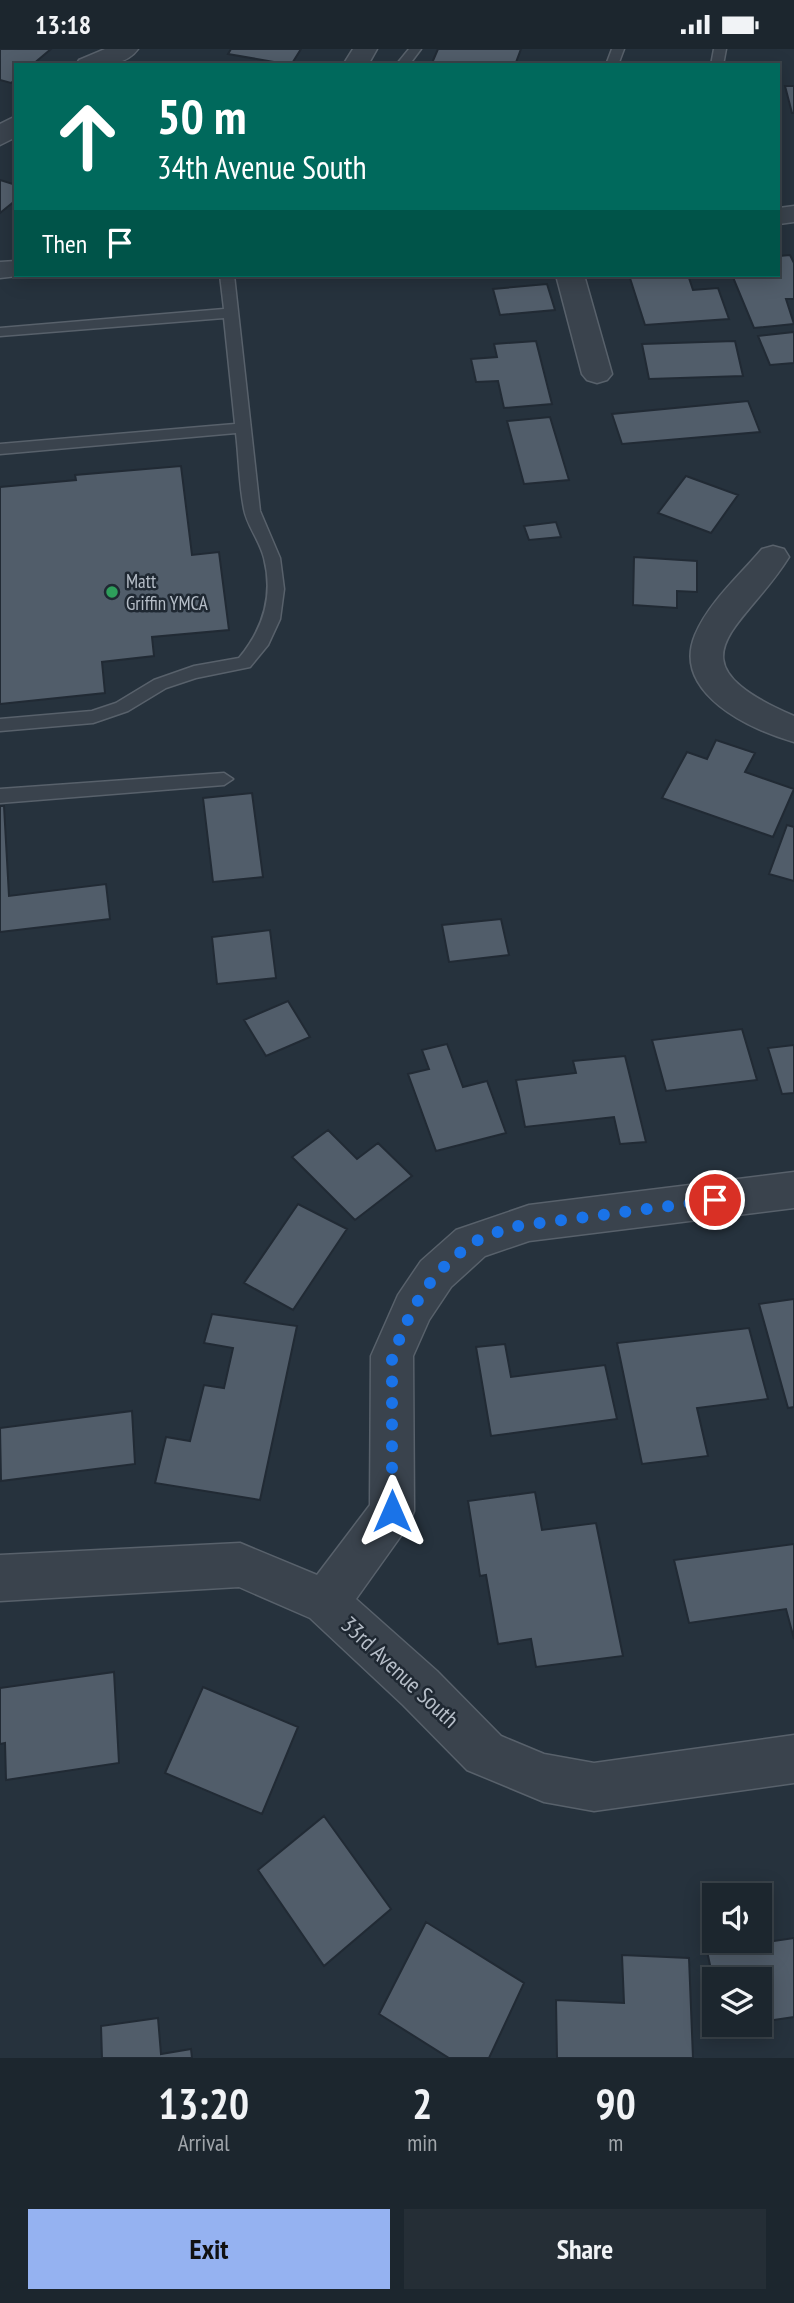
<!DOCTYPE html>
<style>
body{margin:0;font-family:"PT Sans Narrow",sans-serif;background:#252e36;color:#f1f3f6;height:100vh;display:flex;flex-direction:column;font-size:26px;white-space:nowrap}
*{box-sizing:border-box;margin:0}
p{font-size:23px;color:#a0a5aa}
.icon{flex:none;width:38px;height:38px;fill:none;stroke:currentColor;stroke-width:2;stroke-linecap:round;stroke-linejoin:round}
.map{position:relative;height:2009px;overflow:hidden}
.panel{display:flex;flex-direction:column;background:#1c262e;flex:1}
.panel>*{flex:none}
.banner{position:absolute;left:14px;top:14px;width:766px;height:214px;border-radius:0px;box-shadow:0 4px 18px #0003,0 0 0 2px #3a434a;background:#00695c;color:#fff;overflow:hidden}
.tools{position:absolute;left:702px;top:1834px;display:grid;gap:14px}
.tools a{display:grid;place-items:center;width:70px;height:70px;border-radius:0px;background:#1c262e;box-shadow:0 4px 18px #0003,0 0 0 2px #3a434a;font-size:35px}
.pin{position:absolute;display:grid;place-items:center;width:60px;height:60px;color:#fff;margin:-30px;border:4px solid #fff;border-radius:50%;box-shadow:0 2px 7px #0007}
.me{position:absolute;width:77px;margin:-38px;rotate:0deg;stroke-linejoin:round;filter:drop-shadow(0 0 5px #0008)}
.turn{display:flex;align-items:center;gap:24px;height:147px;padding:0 28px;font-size:32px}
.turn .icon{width:91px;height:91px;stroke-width:2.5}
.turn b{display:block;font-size:49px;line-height:60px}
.then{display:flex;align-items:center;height:66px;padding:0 28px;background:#0003;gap:14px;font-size:26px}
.eta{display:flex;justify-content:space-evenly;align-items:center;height:119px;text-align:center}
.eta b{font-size:42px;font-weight:700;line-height:49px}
.cta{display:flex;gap:14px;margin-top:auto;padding:14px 28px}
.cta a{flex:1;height:80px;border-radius:0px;background:#95b2f1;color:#111;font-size:28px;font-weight:700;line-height:80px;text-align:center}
.cta a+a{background:#252e36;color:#f1f3f6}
.status{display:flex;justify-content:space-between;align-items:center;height:49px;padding:0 35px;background:#1c262e;direction:ltr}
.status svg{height:19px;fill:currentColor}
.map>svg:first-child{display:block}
</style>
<div class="status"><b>13:18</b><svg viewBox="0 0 49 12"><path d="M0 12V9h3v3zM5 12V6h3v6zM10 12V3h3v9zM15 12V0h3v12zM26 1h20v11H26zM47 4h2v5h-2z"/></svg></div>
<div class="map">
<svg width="794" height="2009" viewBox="0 0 794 2009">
<rect width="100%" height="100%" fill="#26323d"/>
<!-- building -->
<path fill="#515d6a" stroke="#212a34" stroke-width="2" d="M 0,0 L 51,0 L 32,16 L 16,16 L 16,30 L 11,34 L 0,31 Z
M 231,0 L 301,0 L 291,16 L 228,5 Z
M 438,0 L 521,0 L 515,16 L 432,14 Z
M 785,37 L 794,37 L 794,64 L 792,64 Z
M 0,131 L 16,136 L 16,151 L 0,164 Z
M 790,206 L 794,214 L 794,250 L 786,250 L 794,275 L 754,279 L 732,226 L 779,226 L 779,207 Z
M 629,226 L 688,226 L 693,241 L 718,239 L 729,270 L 645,276 Z
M 547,235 L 555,261 L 500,266 L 493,240 Z
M 794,283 L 794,314 L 770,316 L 758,287 Z
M 536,292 L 552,355 L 504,359 L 498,332 L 476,333 L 471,310 L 497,308 L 494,295 Z
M 735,292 L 743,327 L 649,330 L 642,295 Z
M 748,352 L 760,383 L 622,395 L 612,365 Z
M 550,368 L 569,431 L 524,435 L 507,372 Z
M 181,417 L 192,506 L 219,503 L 229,581 L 152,588 L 154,607 L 102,613 L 105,644 L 0,655 L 0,438 L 76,431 L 75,426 Z
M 686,427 L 738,446 L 711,484 L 658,464 Z
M 556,473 L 561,488 L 529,491 L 524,477 Z
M 634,508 L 697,512 L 697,543 L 677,542 L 677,559 L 633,556 Z
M 716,691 L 755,704 L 745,723 L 794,740 L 773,788 L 662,749 L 687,703 L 707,710 Z
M 252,744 L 263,828 L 213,833 L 203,749 Z
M 0,757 L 4,757 L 9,847 L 106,835 L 110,870 L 0,883 Z
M 787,776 L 794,778 L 794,832 L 769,825 Z
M 501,870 L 509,906 L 449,913 L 442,876 Z
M 270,881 L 276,929 L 217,935 L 212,888 Z
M 288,952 L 310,988 L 266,1007 L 244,971 Z
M 742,980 L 757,1031 L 666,1042 L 652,991 Z
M 447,995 L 463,1038 L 487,1032 L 506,1084 L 436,1102 L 408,1025 L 429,1020 L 422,1001 Z
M 794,996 L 794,1044 L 782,1045 L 768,999 Z
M 625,1007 L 646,1093 L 620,1095 L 614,1068 L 525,1078 L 516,1031 L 576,1024 L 573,1012 Z
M 328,1081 L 357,1110 L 378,1094 L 412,1127 L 355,1171 L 292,1108 Z
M 298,1155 L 347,1180 L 293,1261 L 244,1234 Z
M 794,1250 L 794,1358 L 788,1359 L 759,1255 Z
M 212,1265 L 297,1277 L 260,1451 L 155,1434 L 166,1388 L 190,1392 L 204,1336 L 224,1339 L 233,1299 L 204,1294 Z
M 749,1279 L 768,1350 L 697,1359 L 708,1407 L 642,1415 L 617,1294 Z
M 505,1295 L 511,1328 L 605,1316 L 617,1370 L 491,1387 L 476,1298 Z
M 132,1362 L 135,1415 L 1,1432 L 0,1379 Z
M 535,1443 L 542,1481 L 596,1474 L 623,1607 L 536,1618 L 531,1590 L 498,1595 L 486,1526 L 480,1527 L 468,1452 Z
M 794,1495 L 794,1590 L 786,1560 L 689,1574 L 674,1511 Z
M 114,1623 L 119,1714 L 6,1731 L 5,1694 L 0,1695 L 0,1639 Z
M 203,1638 L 298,1678 L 262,1765 L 165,1724 Z
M 324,1767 L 391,1860 L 324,1917 L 258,1821 Z
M 426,1873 L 524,1934 L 489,2009 L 449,2009 L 379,1965 Z
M 794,1889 L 794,1968 L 760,1973 L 760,1930 L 714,1930 L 714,1935 L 707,1902 Z
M 622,1906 L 689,1909 L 693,2009 L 557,2009 L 556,1951 L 624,1954 Z
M 158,1969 L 161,2005 L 191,2000 L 192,2009 L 102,2009 L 101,1977 Z"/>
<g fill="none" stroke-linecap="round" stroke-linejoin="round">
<defs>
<path id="service" d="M 409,0 L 421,0 L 409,16 L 396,16 Z
M 612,0 L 624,0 L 618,16 L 606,16 Z
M 714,0 L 726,0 L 723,16 L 711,16 Z
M 220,226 L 234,226 L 260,462 L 280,509 L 284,540 L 280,570 L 268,596 L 250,618 L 196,629 L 166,639 L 128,662 L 93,674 L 0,682 L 0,670 L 92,662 L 116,654 L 154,631 L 194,617 L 239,609 C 263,580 274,548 264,509 C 260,492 247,477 244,460 C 239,435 239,409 236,384 L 0,405 L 0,395 L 235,375 L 224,269 L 0,287 L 0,279 L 224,260 Z
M 224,724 L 233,730 L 224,736 L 0,754 L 0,740 Z"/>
<path id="minor" d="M 105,0 L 138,0 C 125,19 96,16 76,16 L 79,11 Z
M 353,0 L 377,0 L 368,16 L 343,16 Z
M 16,67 L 16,88 L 0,96 L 0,75 Z
M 794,157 L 794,173 L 779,175 L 779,159 Z
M 16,212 L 16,226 L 26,226 L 0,229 L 0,213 Z
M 556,226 L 584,226 L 612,325 L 607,331 L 597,334 L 587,331 L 582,325 Z
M 773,497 L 784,500 L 789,508 C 744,581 664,611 794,667 L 794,693 C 751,681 671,644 695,586 C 709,553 739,527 762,500 Z
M 794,1123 L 794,1159 L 529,1192 L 485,1207 L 451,1238 L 429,1271 L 413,1307 L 414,1462 L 408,1477 L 356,1550 L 437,1622 L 501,1687 L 544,1705 L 594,1714 L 794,1686 L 794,1734 L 594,1762 L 544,1753 L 467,1721 L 403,1656 L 310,1569 L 239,1538 L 0,1552 L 0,1506 L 240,1494 L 317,1526 L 370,1456 L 371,1307 L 398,1246 L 421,1212 L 456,1181 L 529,1156 Z"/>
</defs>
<!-- service casing -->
<use href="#service" stroke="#58616b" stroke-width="3"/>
<!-- minor casing -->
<use href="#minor" stroke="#58616b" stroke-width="3"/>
<!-- service -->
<use href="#service" fill="#3a434d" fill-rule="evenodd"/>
<!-- minor -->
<use href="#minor" fill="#3a434d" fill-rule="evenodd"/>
</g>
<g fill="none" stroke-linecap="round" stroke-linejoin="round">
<!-- route -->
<path stroke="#1a73e8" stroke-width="12" stroke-dasharray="0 21.6" d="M 392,1462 L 392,1307 L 413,1259 L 436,1225 L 471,1194 L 510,1178 L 715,1151"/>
</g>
<!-- markers -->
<circle fill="#2e9e5b" stroke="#1f2832" stroke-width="2.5" cx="112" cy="543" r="7"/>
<g text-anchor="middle" stroke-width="5" stroke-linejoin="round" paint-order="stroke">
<!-- poi labels -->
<g font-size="19" fill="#b6bec8" stroke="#1f2832" text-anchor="start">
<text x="126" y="539">Matt<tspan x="126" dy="22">Griffin YMCA</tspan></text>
</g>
<!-- near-street labels -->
<g font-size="23" fill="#b6bec8" stroke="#1f2832">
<text transform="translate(400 1623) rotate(43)" y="8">33rd Avenue South</text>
</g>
</g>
</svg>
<div class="tools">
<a><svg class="icon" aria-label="sound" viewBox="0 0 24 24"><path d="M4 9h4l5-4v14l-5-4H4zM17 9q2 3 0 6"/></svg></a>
<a><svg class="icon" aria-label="layers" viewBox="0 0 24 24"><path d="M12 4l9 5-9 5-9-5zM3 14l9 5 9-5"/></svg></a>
</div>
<div class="pin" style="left:715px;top:1151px;background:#d93025"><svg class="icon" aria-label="arrive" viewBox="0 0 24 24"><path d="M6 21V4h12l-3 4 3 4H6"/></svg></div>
<svg class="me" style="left:392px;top:1462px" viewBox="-20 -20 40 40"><path d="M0-17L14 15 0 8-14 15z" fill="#1a73e8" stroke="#fff" stroke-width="4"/></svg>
<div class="banner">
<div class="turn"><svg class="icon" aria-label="ahead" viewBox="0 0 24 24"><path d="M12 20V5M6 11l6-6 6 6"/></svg><div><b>50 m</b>34th Avenue South</div></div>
<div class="then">Then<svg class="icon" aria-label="arrive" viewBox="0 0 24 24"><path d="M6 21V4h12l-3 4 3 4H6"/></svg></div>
</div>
</div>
<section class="panel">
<div class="eta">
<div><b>13:20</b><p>Arrival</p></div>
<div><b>2</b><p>min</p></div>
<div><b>90</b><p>m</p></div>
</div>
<div class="cta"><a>Exit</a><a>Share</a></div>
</section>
